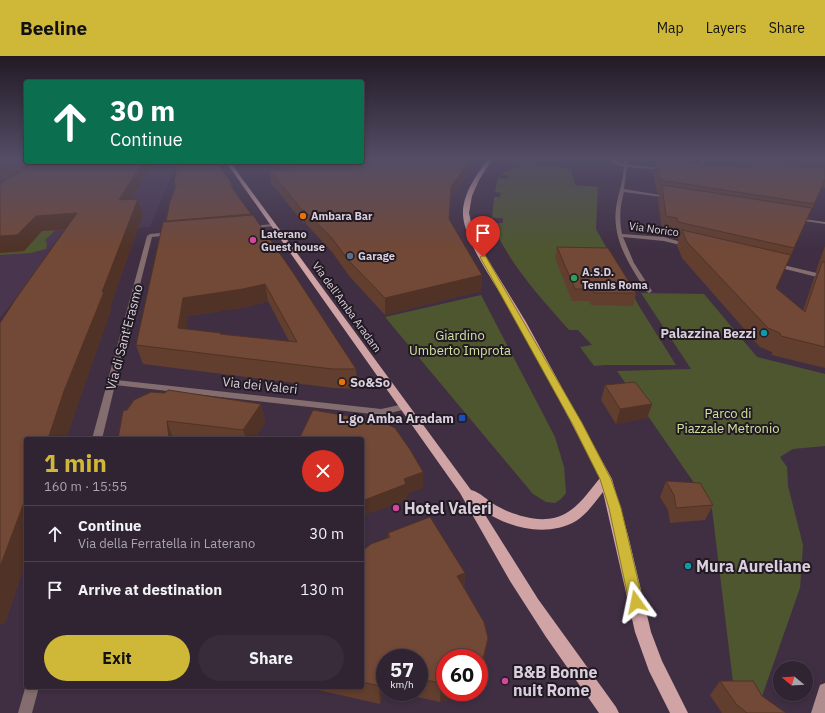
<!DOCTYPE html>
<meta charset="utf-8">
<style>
body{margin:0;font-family:"IBM Plex Sans",sans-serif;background:#382b3a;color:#f1f3f6;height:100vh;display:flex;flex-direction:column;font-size:15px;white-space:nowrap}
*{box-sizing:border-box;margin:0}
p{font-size:13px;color:#a8a4ac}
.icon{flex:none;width:22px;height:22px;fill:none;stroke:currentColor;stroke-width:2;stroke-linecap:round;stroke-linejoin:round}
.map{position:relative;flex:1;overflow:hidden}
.sheet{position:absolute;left:24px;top:381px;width:340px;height:252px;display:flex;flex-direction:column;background:#302332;border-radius:4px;box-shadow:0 2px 6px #0003,0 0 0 1px #4b404d}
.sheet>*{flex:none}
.banner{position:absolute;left:24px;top:24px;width:340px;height:84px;border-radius:4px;box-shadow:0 2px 6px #0003,0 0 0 1px #4b404d;background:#0b6e4f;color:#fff;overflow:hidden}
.needle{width:26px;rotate:288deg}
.buttons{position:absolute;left:773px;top:605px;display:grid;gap:8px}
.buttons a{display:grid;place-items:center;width:40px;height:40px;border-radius:50%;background:#302332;box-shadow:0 2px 6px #0003,0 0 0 1px #4b404d;font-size:20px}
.speed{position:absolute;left:376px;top:593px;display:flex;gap:8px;font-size:20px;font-weight:700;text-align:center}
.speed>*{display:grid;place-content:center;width:52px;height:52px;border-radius:50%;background:#302332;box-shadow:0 2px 6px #0003,0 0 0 1px #4b404d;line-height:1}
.speed small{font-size:10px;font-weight:400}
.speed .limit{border:6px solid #d22;background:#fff;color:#111}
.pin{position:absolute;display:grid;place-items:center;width:34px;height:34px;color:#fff;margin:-41px -17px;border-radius:50% 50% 50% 0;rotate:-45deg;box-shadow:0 0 4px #0007}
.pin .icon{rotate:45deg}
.me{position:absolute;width:44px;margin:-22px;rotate:348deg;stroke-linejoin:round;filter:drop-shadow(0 0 3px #0008)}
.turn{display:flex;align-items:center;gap:14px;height:84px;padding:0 20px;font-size:18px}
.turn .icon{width:52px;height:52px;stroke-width:2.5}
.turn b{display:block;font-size:28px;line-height:34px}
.round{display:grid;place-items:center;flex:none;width:42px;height:42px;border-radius:21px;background:#382b3a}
.summary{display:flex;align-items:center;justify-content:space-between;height:68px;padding:0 20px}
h1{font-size:24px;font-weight:700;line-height:30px;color:#cfb837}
.button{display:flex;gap:8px;margin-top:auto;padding:8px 20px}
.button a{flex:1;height:46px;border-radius:24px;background:#cfb837;color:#111;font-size:16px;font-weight:700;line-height:46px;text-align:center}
.button a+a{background:#382b3a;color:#f1f3f6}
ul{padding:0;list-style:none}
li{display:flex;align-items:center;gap:12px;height:56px;padding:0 20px;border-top:1px solid #4b404d}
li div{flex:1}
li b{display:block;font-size:15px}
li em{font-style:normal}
header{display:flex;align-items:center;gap:24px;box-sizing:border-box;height:56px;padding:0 20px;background:#cfb837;color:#111}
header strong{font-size:19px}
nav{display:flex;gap:22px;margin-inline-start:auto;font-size:14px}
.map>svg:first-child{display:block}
</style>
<header>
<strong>Beeline</strong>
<nav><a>Map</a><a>Layers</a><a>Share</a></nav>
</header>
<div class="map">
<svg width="825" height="657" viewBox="0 0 825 657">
<rect width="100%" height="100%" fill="#402f43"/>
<!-- built -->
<path fill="#4a354f" d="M 0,102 L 26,106 L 179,106 L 177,106 L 150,171 L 136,172 L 56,192 L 0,262 Z"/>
<!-- green -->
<path fill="#4e5630" d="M 533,104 L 540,110 L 571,112 L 575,129 L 598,131 L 596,173 L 639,250 L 676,309 L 605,309 L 594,310 L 580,291 L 592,289 L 578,274 L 569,274 C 540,241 509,208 492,167 L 503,167 L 503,162 L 492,162 L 494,141 L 500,141 L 501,137 L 495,136 L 498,122 L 508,123 L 508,119 L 499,119 Z
M 0,170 L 60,170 L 45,184 L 47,187 L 46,193 L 31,197 L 0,199 Z
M 641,237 L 704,238 L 757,301 L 825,318 L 825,390 L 793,393 L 780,401 L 787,411 L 788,430 L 803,489 L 800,532 L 761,643 L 733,626 L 712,453 L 617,315 L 691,313 Z
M 481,239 L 555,381 L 564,411 L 566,437 L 561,443 L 555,447 L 546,446 L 533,438 L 385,261 Z"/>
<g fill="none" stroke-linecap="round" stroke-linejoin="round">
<!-- minor -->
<path fill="#846d6e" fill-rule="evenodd" d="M 611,102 L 615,102 L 616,106 L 624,108 L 623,102 L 627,102 L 628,109 L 665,112 L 664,114 L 627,111 L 624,133 L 672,141 L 670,142 L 624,136 C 620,150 619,163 622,178 L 664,181 L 691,189 L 688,191 L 664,185 L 623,181 L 634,207 L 652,235 L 651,236 L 649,237 L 646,235 C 630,210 612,184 616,152 C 618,138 623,126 624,111 L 613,108 Z
M 701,102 L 705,102 L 701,115 L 699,116 L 697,115 Z
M 796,162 L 825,166 L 825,168 L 798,164 L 796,163 Z
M 274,168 L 276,168 L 276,170 L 251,172 L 249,171 L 251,170 Z
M 171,176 L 174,178 L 173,179 L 152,181 L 116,324 L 381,353 L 404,348 L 408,351 L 407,353 L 381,359 L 115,329 L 102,383 L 92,383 L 147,180 L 150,178 Z
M 775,207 L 825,219 L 825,223 L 773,210 L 773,208 Z
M 26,629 L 26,631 L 39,631 L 32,657 L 18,657 Z"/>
<!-- secondary -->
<path fill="#af8c8d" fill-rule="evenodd" d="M 825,627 L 825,657 L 811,657 L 820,629 Z"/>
<!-- primary -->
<path fill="#d0a3a5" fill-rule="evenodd" d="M 489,102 L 493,102 L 479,124 L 472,140 L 469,157 L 472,171 L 479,189 L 526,266 L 612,423 L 628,479 L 651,576 L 662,605 L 688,657 L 670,657 L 649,615 L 635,576 L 603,436 C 595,446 587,458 576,465 C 546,482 509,472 482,454 L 538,543 L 616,651 L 619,657 L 599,657 L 546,581 L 510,525 L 460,437 L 226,106 L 230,106 L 471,434 C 480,436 488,445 497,450 C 517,461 547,470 568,456 C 581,448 590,434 600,422 C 573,370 546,318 518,266 C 503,239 465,189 463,159 C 462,138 477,118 489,102 Z"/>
</g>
<!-- wall -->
<path fill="#623e2e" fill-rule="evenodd" d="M 0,102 L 26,102 L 26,106 L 153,106 L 132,144 L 138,143 L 143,158 L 110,251 L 111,254 L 75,356 L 66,383 L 26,383 L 26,505 L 5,567 L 0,568 L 0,267 L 17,241 L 65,174 L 42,175 L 24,195 L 0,197 L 0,128 L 7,123 L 0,124 Z
M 374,102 L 479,102 L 450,143 L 449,163 L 482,219 L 481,235 L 385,259 L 350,221 L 332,196 L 306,168 L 304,168 L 271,127 L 270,115 L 284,113 L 276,106 L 327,106 L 327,108 Z
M 750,102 L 825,102 L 825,132 L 822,131 L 776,232 L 803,255 L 814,222 L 817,216 L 816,215 L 825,190 L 825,312 L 772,299 L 772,296 L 760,291 L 682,202 L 677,189 L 679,183 L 674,182 L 672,178 L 662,176 L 658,143 L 660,137 L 657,137 L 653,117 L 656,105 L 749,112 Z
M 174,125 L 232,128 L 233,133 L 356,313 L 358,333 L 334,332 L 143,308 L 136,289 L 166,166 L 175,131 ZM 268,245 L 289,285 L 221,279 L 186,273 L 188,260 L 247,251 Z
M 557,191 L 636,237 L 633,250 L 591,249 L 589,245 L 572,245 L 555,202 Z
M 605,329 L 652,348 L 647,362 L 616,368 L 601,344 Z
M 261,348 L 265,366 L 255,383 L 118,383 L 127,354 Z
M 666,425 L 713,449 L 705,464 L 670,467 L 668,454 L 660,441 Z
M 388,477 L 465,517 L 464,532 L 485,601 L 481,617 L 479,621 L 479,602 L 460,640 L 440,646 L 394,636 L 419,636 L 419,602 L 385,602 L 385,634 L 383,634 L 380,648 L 305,631 L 362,631 L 362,495 L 388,481 Z
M 720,625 L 762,640 L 786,657 L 722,657 L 710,639 Z
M 206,631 L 221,631 L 219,633 Z
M 226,631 L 234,631 L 231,634 Z"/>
<!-- shaded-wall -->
<path fill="#503226" d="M 472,102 L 479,102 L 450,143 L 451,130 Z
M 143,106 L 153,106 L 123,159 L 119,144 Z
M 138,143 L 143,158 L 110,251 L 111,254 L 75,356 L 66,383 L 48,383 L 64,335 L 102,236 Z
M 302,154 L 304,154 L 306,168 L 304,168 Z
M 77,157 L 83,172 L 42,175 L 24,195 L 0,197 L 0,180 L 36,160 Z
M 251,158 L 252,168 L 169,176 L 166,165 Z
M 482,219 L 481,235 L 385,259 L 385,242 Z
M 265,228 L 268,245 L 247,251 L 188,260 L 183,291 L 178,272 L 183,242 Z
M 261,348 L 265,366 L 255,383 L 246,383 L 243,374 Z
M 652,348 L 647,362 L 616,368 L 620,353 Z
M 167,365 L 173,383 L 169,383 Z
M 423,416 L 423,432 L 407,438 L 407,444 L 362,460 L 362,445 L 404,423 Z
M 26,441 L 26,505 L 5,567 L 0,568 L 0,511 Z
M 465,517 L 463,536 L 457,520 Z
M 488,582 L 485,601 L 481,617 L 479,621 L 479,608 Z
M 382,615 L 383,634 L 380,648 L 379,630 Z
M 445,626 L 445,636 L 466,636 L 460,640 L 440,646 L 441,627 Z
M 230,631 L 234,631 L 231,634 Z"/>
<!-- building -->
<path fill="#724836" stroke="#503226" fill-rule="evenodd" d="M 0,102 L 26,102 L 26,106 L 143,106 L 119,144 L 138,143 L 102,236 L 104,236 L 64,335 L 48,383 L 26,383 L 26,441 L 0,511 L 0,267 L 17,241 L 77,157 L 36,160 L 17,179 L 0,180 L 0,128 L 29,110 L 0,110 Z
M 374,102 L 472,102 L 451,130 L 449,163 L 482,219 L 385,242 L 349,205 L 331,181 L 304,154 L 302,154 L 270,115 L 295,112 L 287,106 L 325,106 L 325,108 L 341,106 L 362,106 L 362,103 Z
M 753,102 L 825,102 L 825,107 L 753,103 Z
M 656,105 L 752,112 L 752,108 L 825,112 L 825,124 L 814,148 L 660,124 Z
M 178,106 L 214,106 L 221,112 L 232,128 L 230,129 L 251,158 L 166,165 L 170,145 L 176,130 L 174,125 Z
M 662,129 L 812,152 L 794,192 L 678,166 L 677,162 L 666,160 Z
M 253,159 L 292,215 L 356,313 L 332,313 L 136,289 L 163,166 ZM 265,228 L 297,286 L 220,278 L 221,277 L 178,272 L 183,242 L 243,233 Z
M 682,174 L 791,199 L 776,232 L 805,256 L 822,206 L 825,206 L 825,291 L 781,280 L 780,277 L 768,272 L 687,186 Z
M 557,191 L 608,192 L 636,237 L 594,237 L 592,233 L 575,233 Z
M 635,326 L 652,348 L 620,353 L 605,329 Z
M 168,334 L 261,348 L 243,374 L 167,365 L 169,383 L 118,383 L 123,355 L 127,354 L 134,344 L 151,336 L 165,337 Z
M 313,354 L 383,366 L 395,372 L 411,395 L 423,416 L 404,423 L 406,428 L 362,445 L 362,383 L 299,383 Z
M 666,425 L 700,427 L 713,449 L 676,452 L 674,439 Z
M 430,461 L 465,517 L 457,520 L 484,566 L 488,582 L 484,599 L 479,608 L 479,602 L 445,602 L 445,626 L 441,627 L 419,623 L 419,602 L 385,602 L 385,616 L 382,615 L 379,630 L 362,626 L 362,495 L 371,488 L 390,481 L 388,477 Z
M 720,625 L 753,625 L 762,640 L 786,657 L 747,657 L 736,648 Z"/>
<!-- sky -->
<linearGradient id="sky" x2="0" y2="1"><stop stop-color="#231a25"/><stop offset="0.53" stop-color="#534d66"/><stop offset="1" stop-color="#534d66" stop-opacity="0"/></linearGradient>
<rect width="825" height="194" fill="url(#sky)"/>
<!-- route -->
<path fill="#cfb837" stroke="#877824" d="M 483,199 L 486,201 L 582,367 L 611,423 L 621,452 L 643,546 L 641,550 L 636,552 L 631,550 L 629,546 L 609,452 L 600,423 L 572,367 L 480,201 Z"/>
<!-- markers -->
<g fill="#e8710a" stroke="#221a23" stroke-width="1.5">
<circle cx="303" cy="160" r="4"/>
<circle cx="342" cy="326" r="4"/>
</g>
<g fill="#d1479c" stroke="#221a23" stroke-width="1.5">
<circle cx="253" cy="184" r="4"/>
<circle cx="396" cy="452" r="4"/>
<circle cx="505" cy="625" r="4"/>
</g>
<circle fill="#5c6f8a" stroke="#221a23" stroke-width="1.5" cx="350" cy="200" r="4"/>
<circle fill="#2e9e5b" stroke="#221a23" stroke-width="1.5" cx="574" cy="222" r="4"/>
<g fill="#0f9aa8" stroke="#221a23" stroke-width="1.5">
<circle cx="764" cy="277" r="4"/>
<circle cx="688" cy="510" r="4"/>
</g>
<rect fill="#1a4fb4" stroke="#221a23" stroke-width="1.5" x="458" y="358" width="8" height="8" rx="2"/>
<g text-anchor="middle" stroke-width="4" stroke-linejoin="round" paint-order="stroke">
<!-- far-poi labels -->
<g font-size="11" font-weight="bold" fill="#dacfdc" stroke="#221a23" text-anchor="start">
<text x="311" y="164">Ambara Bar</text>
<text x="261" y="182">Laterano<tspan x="261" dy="13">Guest house</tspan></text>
<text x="358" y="204">Garage</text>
<text x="582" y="220">A.S.D.<tspan x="582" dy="13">Tennis Roma</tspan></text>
</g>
<!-- far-street labels -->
<g font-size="11" fill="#dacfdc" stroke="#221a23">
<text transform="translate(654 173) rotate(8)" y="4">Via Norico</text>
<text transform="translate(347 251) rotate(54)" y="4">Via dell'Amba Aradam</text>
</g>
<!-- poi labels -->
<g font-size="13" font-weight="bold" fill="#dacfdc" stroke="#221a23" text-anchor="end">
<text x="756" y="282">Palazzina Bezzi</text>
<text x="350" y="331" text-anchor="start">So&amp;So</text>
<text x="454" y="367">L.go Amba Aradam</text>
</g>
<!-- park labels -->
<g font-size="13" fill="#d2e39c" stroke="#221a23">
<text x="460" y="284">Giardino<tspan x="460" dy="15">Umberto Improta</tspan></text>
<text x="728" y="362">Parco di<tspan x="728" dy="15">Piazzale Metronio</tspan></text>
</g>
<!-- street labels -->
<g font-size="13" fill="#dacfdc" stroke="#221a23">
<text transform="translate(124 281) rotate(-75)" y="5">Via di Sant'Erasmo</text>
<text transform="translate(260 329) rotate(6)" y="5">Via dei Valeri</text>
</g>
<!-- near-poi labels -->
<g font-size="16" font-weight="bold" fill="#dacfdc" stroke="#221a23" text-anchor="start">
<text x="404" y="458">Hotel Valeri</text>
<text x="696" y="516">Mura Aureliane</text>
<text x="513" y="622">B&amp;B Bonne<tspan x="513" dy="18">nuit Rome</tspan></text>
</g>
</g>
</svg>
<div class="buttons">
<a><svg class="needle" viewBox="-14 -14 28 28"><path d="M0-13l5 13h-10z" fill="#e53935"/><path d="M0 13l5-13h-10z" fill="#a8a4ac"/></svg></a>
</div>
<div class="speed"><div>57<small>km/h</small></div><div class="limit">60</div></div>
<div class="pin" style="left:483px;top:201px;background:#d93025"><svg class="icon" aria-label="arrive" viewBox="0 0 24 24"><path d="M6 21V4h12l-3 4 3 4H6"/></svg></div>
<svg class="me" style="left:636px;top:546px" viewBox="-20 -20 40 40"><path d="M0-17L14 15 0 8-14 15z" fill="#cfb837" stroke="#fff" stroke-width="4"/></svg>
<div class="banner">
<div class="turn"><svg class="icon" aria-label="ahead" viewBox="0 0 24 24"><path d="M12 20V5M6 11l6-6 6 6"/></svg><div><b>30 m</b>Continue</div></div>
</div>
<section class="sheet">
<div class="summary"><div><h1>1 min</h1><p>160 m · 15:55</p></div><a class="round" style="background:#d93025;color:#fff"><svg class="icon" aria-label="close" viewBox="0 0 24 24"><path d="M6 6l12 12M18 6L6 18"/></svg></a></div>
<ul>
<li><svg class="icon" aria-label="ahead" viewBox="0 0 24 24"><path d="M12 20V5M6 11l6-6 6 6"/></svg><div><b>Continue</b><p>Via della Ferratella in Laterano</p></div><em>30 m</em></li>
<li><svg class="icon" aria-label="arrive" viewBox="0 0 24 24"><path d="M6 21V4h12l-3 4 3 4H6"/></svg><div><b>Arrive at destination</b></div><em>130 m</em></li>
</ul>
<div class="button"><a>Exit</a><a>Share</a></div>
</section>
</div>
